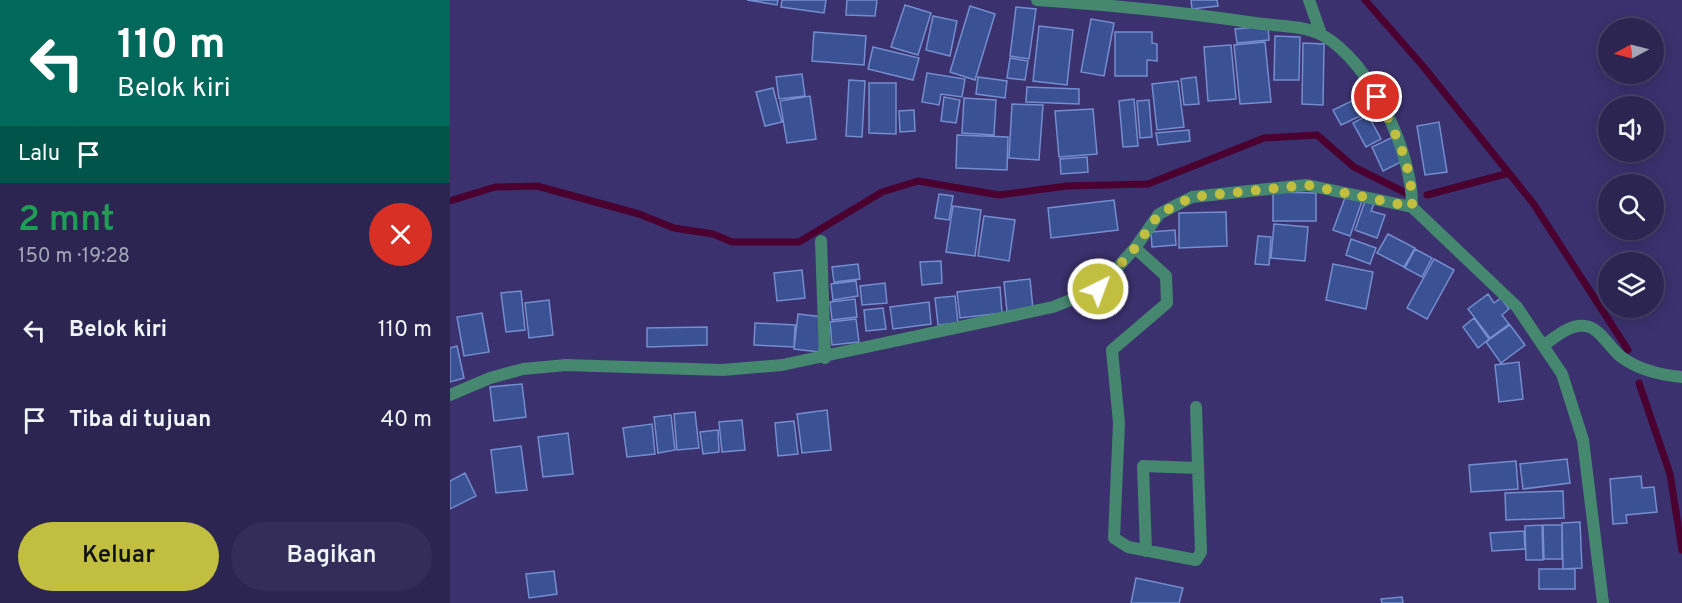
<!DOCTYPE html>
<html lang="id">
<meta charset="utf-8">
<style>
body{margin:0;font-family:Overpass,sans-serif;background:#342d59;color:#f1f3f6;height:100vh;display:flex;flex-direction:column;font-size:22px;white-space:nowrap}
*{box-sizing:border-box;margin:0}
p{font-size:20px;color:#a6a5b8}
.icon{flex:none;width:33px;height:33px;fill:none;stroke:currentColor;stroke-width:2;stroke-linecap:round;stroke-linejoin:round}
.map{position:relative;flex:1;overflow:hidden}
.details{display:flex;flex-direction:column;background:#2c2552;width:450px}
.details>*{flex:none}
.top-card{background:#00695c;color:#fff;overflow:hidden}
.needle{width:39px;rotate:263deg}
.controls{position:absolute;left:1148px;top:18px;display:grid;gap:12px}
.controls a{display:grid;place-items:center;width:66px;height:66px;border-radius:50%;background:#2c2552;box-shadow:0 3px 15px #0003,0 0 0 2px #484269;font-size:30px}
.pin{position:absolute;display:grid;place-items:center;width:51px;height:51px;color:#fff;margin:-26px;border:3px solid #fff;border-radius:50%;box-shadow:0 2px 6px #0007}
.me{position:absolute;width:66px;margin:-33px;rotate:42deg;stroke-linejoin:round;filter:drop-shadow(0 0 4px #0008)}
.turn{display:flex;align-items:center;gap:21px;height:126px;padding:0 18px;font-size:27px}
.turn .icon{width:78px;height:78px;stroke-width:2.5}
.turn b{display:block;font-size:42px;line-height:51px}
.then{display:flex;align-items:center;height:57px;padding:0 18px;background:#0003;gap:12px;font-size:22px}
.round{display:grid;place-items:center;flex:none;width:63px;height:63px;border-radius:32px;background:#342d59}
.summary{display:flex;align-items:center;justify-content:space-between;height:102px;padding:0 18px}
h1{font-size:36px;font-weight:600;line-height:45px;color:#1e9e55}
.cta{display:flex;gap:12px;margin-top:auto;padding:12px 18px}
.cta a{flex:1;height:69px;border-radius:36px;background:#c1be40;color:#111;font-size:24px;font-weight:600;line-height:69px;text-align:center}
.cta a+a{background:#342d59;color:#f1f3f6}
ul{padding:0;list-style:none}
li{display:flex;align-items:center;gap:18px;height:90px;padding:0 18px}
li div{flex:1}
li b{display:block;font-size:22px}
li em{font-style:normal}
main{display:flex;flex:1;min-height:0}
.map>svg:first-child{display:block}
</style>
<main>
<section class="details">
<div class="top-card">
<div class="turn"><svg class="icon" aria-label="left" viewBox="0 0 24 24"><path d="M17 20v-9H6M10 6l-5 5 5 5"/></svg><div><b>110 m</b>Belok kiri</div></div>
<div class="then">Lalu<svg class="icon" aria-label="arrive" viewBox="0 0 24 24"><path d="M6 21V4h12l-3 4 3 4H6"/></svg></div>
</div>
<div class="summary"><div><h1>2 mnt</h1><p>150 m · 19:28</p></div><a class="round" style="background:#d93025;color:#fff"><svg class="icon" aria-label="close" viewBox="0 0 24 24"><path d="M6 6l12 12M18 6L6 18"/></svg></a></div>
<ul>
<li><svg class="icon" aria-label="left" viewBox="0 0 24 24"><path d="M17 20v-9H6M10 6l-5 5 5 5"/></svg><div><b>Belok kiri</b></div><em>110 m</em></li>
<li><svg class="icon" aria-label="arrive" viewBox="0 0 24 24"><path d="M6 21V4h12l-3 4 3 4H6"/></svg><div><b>Tiba di tujuan</b></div><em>40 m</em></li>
</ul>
<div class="cta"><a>Keluar</a><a>Bagikan</a></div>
</section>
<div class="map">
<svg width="1232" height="603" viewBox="0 0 1232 603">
<rect width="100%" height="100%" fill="#3b316e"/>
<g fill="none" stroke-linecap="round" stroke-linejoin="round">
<!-- stream -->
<path stroke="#4a0130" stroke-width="7" d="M 915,0 L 972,65 L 1083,203 L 1178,350
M 977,195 L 1059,173
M 0,201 L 45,187 L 87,186 L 189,214 L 224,228 L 263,234 L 282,242 L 349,242 L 432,192 L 468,181 L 549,195 L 617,186 L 698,184 L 814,138 L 867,135 L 904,167 L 956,193
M 1189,383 L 1220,474 L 1232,550"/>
</g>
<!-- building -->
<path fill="#3a5194" stroke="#748dce" stroke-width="1.5" d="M 297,0 L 328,0 L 327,5 Z
M 332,0 L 376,0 L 374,13 L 331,7 Z
M 397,0 L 427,0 L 425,16 L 396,15 Z
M 741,0 L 767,0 L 768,6 L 742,9 Z
M 455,5 L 481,13 L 468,55 L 441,47 Z
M 520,6 L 545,14 L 525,80 L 500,72 Z
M 566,7 L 586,9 L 579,59 L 560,56 Z
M 483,16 L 507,21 L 500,56 L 476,50 Z
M 641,19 L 664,23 L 654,76 L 631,72 Z
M 589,26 L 623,30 L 617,85 L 583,81 Z
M 818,26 L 819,40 L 787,43 L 785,29 Z
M 364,32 L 416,36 L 414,65 L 362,61 Z
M 665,32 L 702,32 L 702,43 L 707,44 L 707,61 L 697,60 L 697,76 L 665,76 Z
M 825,36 L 850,37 L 849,80 L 824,80 Z
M 815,42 L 821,102 L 790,104 L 784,45 Z
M 853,43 L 874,44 L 873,105 L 852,104 Z
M 781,45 L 786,99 L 758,101 L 754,47 Z
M 423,47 L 469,58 L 463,80 L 418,69 Z
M 560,58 L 578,61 L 575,80 L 557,78 Z
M 477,73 L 515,79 L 512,97 L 491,94 L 489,105 L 472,102 Z
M 352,74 L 355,96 L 329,99 L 326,77 Z
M 528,77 L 557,81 L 555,98 L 526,94 Z
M 746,77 L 749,104 L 734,105 L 731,79 Z
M 399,80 L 415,81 L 412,137 L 396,136 Z
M 728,81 L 734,127 L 707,130 L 702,84 Z
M 419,83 L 446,83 L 446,134 L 419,133 Z
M 577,87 L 629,89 L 629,104 L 576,102 Z
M 323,88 L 332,122 L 315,126 L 306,92 Z
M 916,94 L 923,110 L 891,125 L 883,110 Z
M 360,96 L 366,139 L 337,143 L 330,101 Z
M 494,97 L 510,100 L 506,123 L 491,121 Z
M 514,98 L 546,100 L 544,135 L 512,133 Z
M 684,99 L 688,146 L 673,147 L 669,101 Z
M 699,100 L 702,137 L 690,138 L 687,101 Z
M 562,104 L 593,105 L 589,160 L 559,158 Z
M 643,109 L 647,154 L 609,157 L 605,111 Z
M 464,110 L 465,131 L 450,132 L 449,111 Z
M 918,115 L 931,139 L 916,147 L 903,123 Z
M 989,122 L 997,172 L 975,175 L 967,126 Z
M 739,130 L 740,141 L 708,145 L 706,133 Z
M 507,135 L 558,137 L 557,170 L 506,168 Z
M 943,137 L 953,161 L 933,171 L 922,147 Z
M 637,157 L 638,172 L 611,174 L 610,159 Z
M 823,192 L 866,193 L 866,221 L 823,221 Z
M 489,194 L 503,196 L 499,220 L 485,218 Z
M 896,195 L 912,201 L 900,236 L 883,230 Z
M 664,200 L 668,230 L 601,238 L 598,208 Z
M 915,201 L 924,204 L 921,211 L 935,215 L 927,238 L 905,230 Z
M 503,206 L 531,210 L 525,256 L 496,252 Z
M 776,212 L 777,246 L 729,248 L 729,213 Z
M 534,216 L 565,220 L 559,261 L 528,256 Z
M 824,224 L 858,227 L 855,261 L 821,258 Z
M 725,230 L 726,245 L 702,247 L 701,232 Z
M 938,234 L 965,248 L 954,267 L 927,253 Z
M 808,236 L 821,237 L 819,265 L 805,264 Z
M 901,239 L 926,248 L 920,264 L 896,255 Z
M 965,249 L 982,258 L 972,277 L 955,268 Z
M 984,259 L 1004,270 L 977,319 L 957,308 Z
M 491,261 L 492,283 L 472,285 L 470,262 Z
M 408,264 L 410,279 L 384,282 L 382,267 Z
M 883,264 L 923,272 L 916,309 L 876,300 Z
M 352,270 L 355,298 L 327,301 L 324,273 Z
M 580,279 L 583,309 L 557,311 L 554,282 Z
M 406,281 L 408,296 L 383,300 L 381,284 Z
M 435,283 L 437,303 L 412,305 L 410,286 Z
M 550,287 L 552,313 L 510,318 L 507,292 Z
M 71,291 L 75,330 L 56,332 L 51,293 Z
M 1038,294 L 1044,303 L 1051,298 L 1059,309 L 1052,315 L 1059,324 L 1040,338 L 1018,309 Z
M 505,296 L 508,323 L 488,325 L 485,298 Z
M 405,299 L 407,317 L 382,320 L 380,302 Z
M 99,300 L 103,335 L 79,338 L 75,303 Z
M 479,302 L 481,324 L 443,329 L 440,307 Z
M 433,308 L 436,329 L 416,331 L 414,310 Z
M 32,313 L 39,352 L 14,356 L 7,317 Z
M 348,314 L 373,317 L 369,352 L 344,349 Z
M 1024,318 L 1039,339 L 1028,348 L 1013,327 Z
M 406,319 L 409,342 L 382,345 L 380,322 Z
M 305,323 L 345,325 L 344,347 L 304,345 Z
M 1060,325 L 1075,345 L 1051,363 L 1036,342 Z
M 257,327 L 257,345 L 197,347 L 197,328 Z
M 7,346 L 14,378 L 0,382 L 0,348 Z
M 1069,362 L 1073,399 L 1049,402 L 1045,365 Z
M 72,384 L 76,417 L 44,421 L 40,387 Z
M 377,410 L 381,450 L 352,453 L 347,414 Z
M 245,412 L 249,448 L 227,450 L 224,414 Z
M 221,415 L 225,450 L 208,453 L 204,417 Z
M 292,420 L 295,450 L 272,452 L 269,422 Z
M 344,421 L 348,454 L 328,456 L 325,423 Z
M 202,424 L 205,454 L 177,457 L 173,428 Z
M 268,430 L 269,452 L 253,454 L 250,432 Z
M 118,433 L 123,474 L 93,477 L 88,437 Z
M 71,446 L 77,490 L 46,493 L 41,450 Z
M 1117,459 L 1120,483 L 1073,489 L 1070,464 Z
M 1066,461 L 1068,489 L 1021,492 L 1019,465 Z
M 15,473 L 26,496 L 0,509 L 0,481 Z
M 1191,476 L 1192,488 L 1204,487 L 1207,512 L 1176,515 L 1177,523 L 1163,524 L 1160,479 Z
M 1113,491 L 1114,518 L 1056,520 L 1055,493 Z
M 1130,522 L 1132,568 L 1113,569 L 1112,523 Z
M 1092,525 L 1093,560 L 1076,560 L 1075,526 Z
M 1093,525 L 1112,525 L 1112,559 L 1094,559 Z
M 1074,531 L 1075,549 L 1042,551 L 1040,533 Z
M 1089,569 L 1125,569 L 1125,589 L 1089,589 Z
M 104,571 L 107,594 L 79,598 L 76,574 Z
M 686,578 L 733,588 L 729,603 L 681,603 Z
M 952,597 L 953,603 L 932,603 L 931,599 Z"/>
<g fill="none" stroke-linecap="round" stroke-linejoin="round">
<!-- minor -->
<path stroke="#45876f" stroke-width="12" d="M 587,0 C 660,5 733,12 805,23 C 826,26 853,25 872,35 C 921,62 963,153 962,207
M 859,0 L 871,34
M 371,241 L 375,358
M 685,248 L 716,276 L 717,303 L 662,350 L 669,423 L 664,538 L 678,547 L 746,560 L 751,552 L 746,407
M 1093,346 C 1104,338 1119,324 1135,326 C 1149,327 1159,347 1170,356 C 1188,370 1210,375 1232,377
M 0,395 L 40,378 L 73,369 L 116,365 L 272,370 L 332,365 L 603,307 L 648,289 L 685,248 L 709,214 L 742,197 L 857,185 L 962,207 L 1067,307 L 1112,374 L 1133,440 L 1153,603
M 696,551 L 693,466 L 748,468"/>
</g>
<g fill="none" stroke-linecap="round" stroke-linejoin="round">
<!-- route -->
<path stroke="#c1be40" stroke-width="10" stroke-dasharray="0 18" d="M 648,289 L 685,248 L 709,214 L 742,197 L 857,185 L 962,207 C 963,166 945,132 927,97"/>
</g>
</svg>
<div class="controls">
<a><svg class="needle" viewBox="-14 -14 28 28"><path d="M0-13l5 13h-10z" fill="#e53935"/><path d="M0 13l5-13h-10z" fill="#a6a5b8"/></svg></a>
<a><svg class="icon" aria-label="sound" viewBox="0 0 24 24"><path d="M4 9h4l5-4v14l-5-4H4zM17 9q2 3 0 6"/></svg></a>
<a><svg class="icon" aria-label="search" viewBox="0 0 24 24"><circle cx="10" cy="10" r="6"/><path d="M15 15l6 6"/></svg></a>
<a><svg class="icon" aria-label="layers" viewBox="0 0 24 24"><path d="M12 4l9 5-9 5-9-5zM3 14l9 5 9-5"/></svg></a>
</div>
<div class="pin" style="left:927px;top:97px;background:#d93025"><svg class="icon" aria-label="arrive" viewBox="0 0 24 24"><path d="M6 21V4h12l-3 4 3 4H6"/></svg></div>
<svg class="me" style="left:648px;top:289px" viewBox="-20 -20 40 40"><circle r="17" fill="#c1be40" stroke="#fff" stroke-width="3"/><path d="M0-11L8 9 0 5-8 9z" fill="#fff"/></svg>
</div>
</main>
